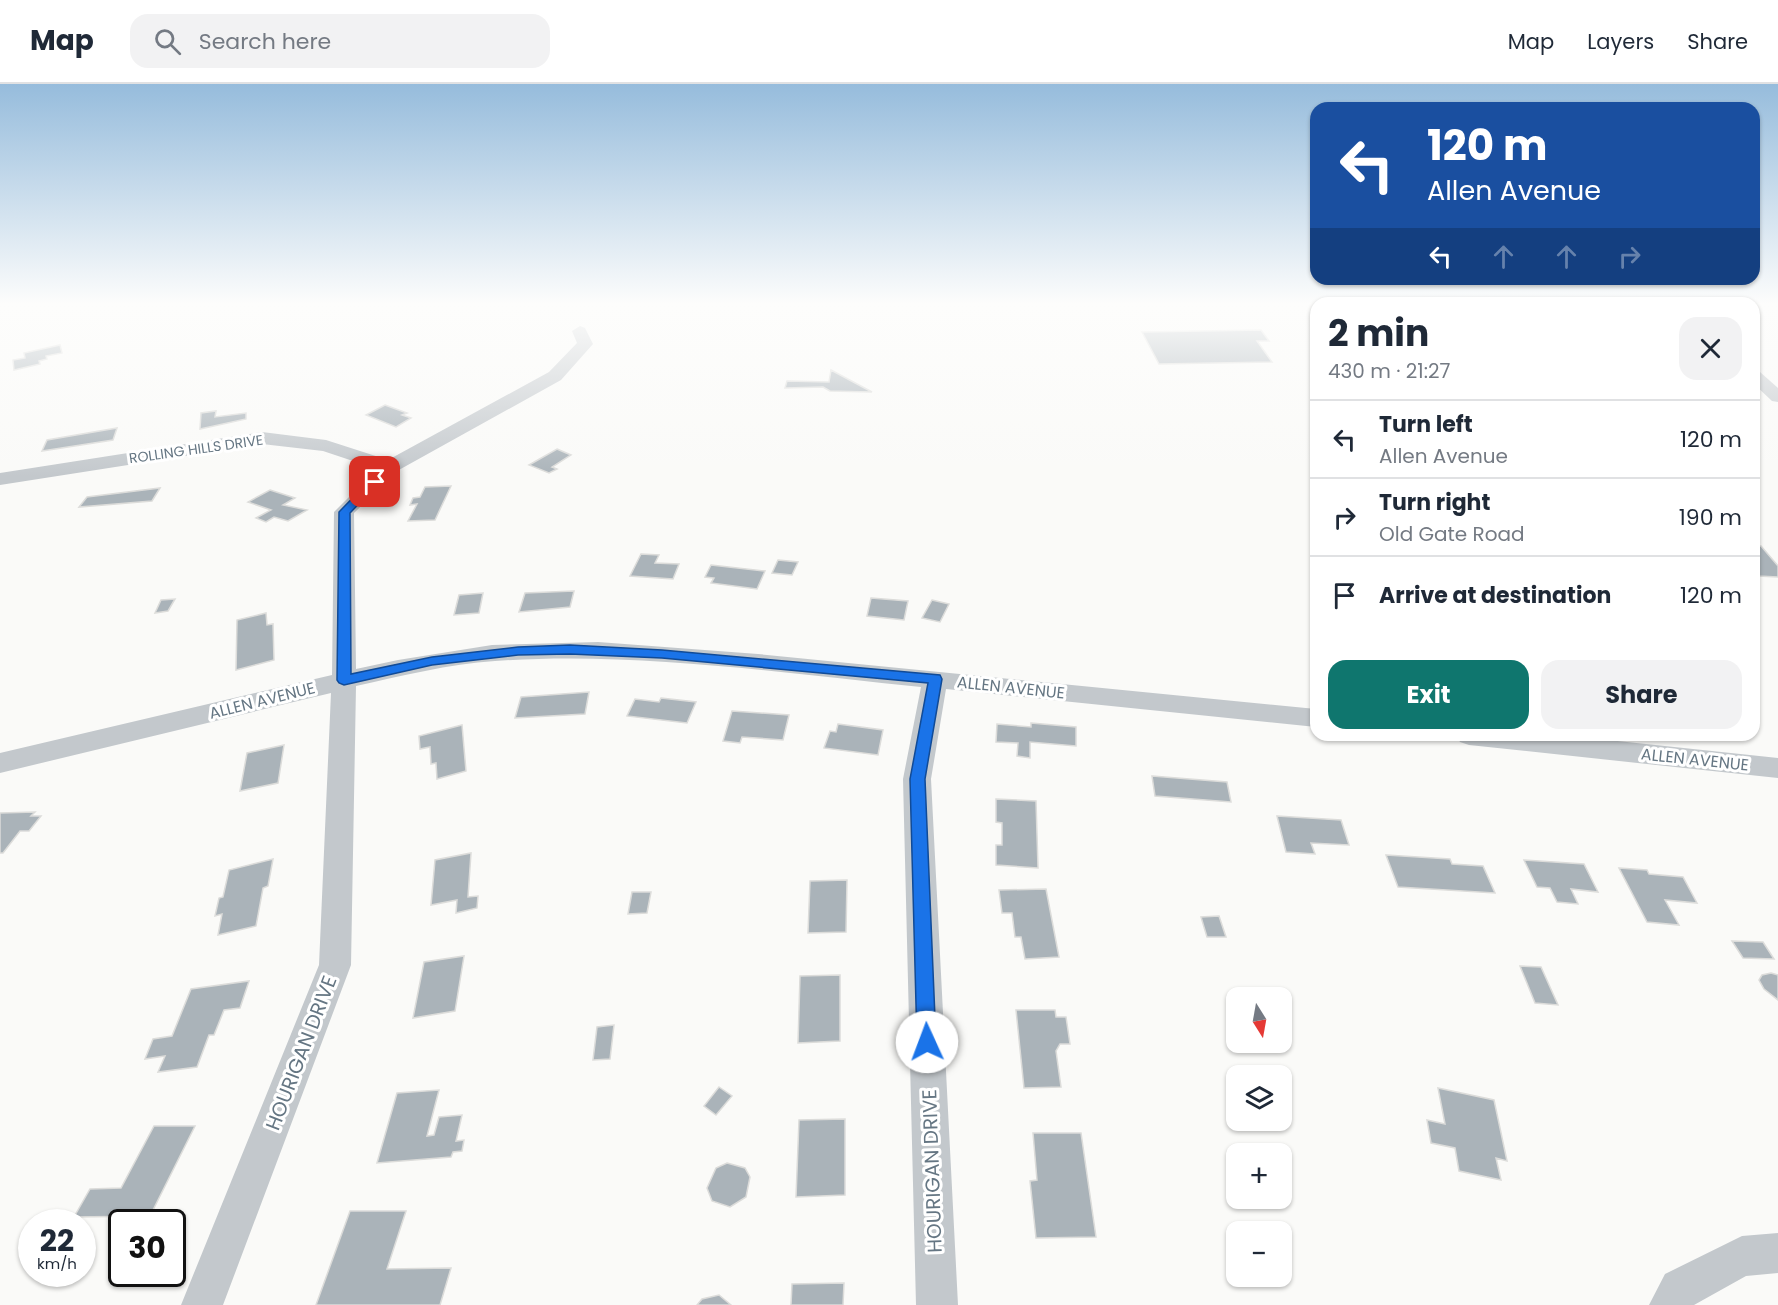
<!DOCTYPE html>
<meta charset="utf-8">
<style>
body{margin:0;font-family:Poppins,sans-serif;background:#f2f2f3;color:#1f2937;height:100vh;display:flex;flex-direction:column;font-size:22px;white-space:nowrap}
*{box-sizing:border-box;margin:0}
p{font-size:20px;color:#747a83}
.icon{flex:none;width:33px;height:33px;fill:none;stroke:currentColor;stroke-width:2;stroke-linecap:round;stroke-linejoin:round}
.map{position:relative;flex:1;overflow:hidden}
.details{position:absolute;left:1310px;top:213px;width:450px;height:444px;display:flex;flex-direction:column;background:#fff;border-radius:18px;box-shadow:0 2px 4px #0004}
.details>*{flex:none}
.hud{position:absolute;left:1310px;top:18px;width:450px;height:183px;border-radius:18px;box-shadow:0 2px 4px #0004;background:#1a4fa0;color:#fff;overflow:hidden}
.needle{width:39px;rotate:169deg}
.controls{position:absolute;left:1226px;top:903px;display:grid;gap:12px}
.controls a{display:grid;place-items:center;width:66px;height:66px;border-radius:12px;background:#fff;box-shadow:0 2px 4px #0004;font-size:30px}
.speed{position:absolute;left:18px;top:1125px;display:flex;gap:12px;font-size:30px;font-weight:700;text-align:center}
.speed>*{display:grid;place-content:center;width:78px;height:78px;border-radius:50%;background:#fff;box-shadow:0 2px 4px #0004;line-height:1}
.speed small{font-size:15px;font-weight:400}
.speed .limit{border:3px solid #111;border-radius:9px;background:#fff;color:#111}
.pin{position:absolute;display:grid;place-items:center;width:51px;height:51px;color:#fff;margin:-26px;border-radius:12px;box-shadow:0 3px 9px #0006}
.me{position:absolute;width:66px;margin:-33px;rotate:358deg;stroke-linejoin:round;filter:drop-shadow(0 0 4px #0008)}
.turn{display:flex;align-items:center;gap:21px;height:126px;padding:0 18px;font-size:27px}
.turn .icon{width:78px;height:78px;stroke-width:2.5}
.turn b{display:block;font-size:42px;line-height:51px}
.lanes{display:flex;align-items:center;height:57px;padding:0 18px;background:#0003;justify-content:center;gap:30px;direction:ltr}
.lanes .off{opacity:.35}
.round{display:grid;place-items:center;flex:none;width:63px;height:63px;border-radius:18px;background:#f2f2f3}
.summary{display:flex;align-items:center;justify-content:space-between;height:102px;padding:0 18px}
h1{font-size:36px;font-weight:700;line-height:45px}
.primary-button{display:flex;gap:12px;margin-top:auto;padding:12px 18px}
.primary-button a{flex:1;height:69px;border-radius:18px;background:#0f766e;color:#fff;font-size:24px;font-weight:700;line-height:69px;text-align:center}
.primary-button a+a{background:#f2f2f3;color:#1f2937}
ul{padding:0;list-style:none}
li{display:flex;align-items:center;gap:18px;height:78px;padding:0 18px;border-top:2px solid #e0e1e3}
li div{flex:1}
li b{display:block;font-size:22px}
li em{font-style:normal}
header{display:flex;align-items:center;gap:36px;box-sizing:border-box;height:84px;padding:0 30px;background:#fff;border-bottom:2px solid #e0e1e3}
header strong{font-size:28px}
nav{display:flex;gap:33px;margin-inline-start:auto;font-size:21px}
.search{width:420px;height:54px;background:#f2f2f3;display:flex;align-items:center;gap:15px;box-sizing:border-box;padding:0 21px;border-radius:18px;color:#747a83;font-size:22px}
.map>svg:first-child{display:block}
</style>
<header>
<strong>Map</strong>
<div class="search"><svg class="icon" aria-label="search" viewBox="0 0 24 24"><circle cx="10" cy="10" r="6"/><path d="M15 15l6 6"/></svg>Search here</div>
<nav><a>Map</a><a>Layers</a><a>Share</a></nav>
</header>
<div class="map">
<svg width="1778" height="1221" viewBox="0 0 1778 1221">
<rect width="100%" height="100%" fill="#fafaf8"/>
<!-- building -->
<path fill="#aab3b9" stroke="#dcdcda" stroke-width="1.5" d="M 1261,246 L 1269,257 L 1257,257 L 1272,278 L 1159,280 L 1142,248 Z
M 60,261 L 62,269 L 46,272 L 47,275 L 39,277 L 40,280 L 14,286 L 13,276 L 25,274 L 24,269 Z
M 831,286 L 872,308 L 830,307 L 823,303 L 785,304 L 787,297 L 829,298 Z
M 385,321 L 407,329 L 402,331 L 411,334 L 396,343 L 366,331 Z
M 216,327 L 215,333 L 246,329 L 246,335 L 200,345 L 201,329 Z
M 117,344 L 113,356 L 42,367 L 47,356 Z
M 557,365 L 571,371 L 552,383 L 557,385 L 549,389 L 529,381 Z
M 451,402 L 435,436 L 408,437 L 417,420 L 410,421 L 413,414 L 420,413 L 425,403 Z
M 160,404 L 152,417 L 79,423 L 87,413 Z
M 270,406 L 295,414 L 283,421 L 307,426 L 288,437 L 274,433 L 266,438 L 256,434 L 271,426 L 248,418 Z
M 1754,462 L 1761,462 L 1778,482 L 1778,493 L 1758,492 L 1754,486 Z
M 641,470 L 659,471 L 655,479 L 679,480 L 673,495 L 630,492 Z
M 778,476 L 798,478 L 792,491 L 772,489 Z
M 711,481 L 765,487 L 757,505 L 711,499 L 714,494 L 705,493 Z
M 574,507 L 570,523 L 519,528 L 525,509 Z
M 483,509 L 479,529 L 454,531 L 459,511 Z
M 871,514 L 908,517 L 904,536 L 867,532 Z
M 175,515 L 168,527 L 155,529 L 161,516 Z
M 932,516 L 949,520 L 940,538 L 922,534 Z
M 266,529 L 267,541 L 273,540 L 274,576 L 236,586 L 237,536 Z
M 589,608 L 585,630 L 515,634 L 521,613 Z
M 661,614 L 696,618 L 687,639 L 627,632 L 635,615 L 659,618 Z
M 732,627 L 789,631 L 783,656 L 742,653 L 740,659 L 723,657 Z
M 1031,639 L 1076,643 L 1076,662 L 1030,658 L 1030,674 L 1017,672 L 1018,659 L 996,658 L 997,640 L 1031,643 Z
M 838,640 L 883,646 L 878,671 L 824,664 L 830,647 L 836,648 Z
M 462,641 L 466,687 L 437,695 L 436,679 L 431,680 L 430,663 L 420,665 L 419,652 Z
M 284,661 L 278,699 L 240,707 L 247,669 Z
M 1152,692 L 1227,698 L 1231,718 L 1155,712 Z
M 996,715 L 1036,717 L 1038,784 L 996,781 L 996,761 L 1002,761 L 1002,739 L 996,738 Z
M 35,728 L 31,732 L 41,732 L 29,747 L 20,747 L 3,769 L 0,769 L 0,729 Z
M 1277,732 L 1341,736 L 1349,761 L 1311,759 L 1315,770 L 1286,768 Z
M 471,769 L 468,813 L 478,812 L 477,824 L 456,829 L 457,816 L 431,821 L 435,776 Z
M 1386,771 L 1450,775 L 1452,780 L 1483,782 L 1495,809 L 1398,803 Z
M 273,775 L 268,802 L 263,804 L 256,842 L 218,851 L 222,830 L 215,832 L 219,814 L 223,813 L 229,786 Z
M 1524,776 L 1584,780 L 1598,808 L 1571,805 L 1578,820 L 1557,818 L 1550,804 L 1537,803 Z
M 1619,784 L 1647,786 L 1649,790 L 1683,793 L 1697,819 L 1665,816 L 1679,841 L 1647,838 Z
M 847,796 L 846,848 L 808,849 L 810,797 Z
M 1046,805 L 1059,873 L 1025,875 L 1021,853 L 1015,853 L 1012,829 L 1002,829 L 999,806 Z
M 632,808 L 651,808 L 647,829 L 628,830 Z
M 1219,832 L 1226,853 L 1207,853 L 1201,833 Z
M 1732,857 L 1763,858 L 1774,875 L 1743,874 Z
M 464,872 L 455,927 L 413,934 L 424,878 Z
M 1520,882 L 1541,883 L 1558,921 L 1535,919 Z
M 1771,889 L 1778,891 L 1778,916 L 1764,905 L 1759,896 L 1762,891 Z
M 840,891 L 840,957 L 798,959 L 800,892 Z
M 249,897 L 240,924 L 224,926 L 214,951 L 209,951 L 197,983 L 158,988 L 165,972 L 145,975 L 153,955 L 172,952 L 191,905 Z
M 1016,926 L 1055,926 L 1056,933 L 1066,933 L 1070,960 L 1060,960 L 1056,967 L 1061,1003 L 1024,1004 Z
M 614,941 L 610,975 L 593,976 L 597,943 Z
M 719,1003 L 732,1012 L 716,1031 L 704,1022 Z
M 1438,1004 L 1494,1016 L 1507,1077 L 1496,1074 L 1501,1096 L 1459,1087 L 1455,1064 L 1431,1059 L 1427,1036 L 1445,1040 Z
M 439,1006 L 427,1052 L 434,1051 L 439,1033 L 462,1031 L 456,1057 L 464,1056 L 462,1067 L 453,1068 L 451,1073 L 377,1079 L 397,1009 Z
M 845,1035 L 845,1111 L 796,1113 L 799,1036 Z
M 154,1042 L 195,1042 L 150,1132 L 74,1133 L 90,1105 L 121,1104 Z
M 1033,1049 L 1081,1049 L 1096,1153 L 1036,1154 L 1030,1097 L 1037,1096 Z
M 727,1079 L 745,1084 L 750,1093 L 746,1113 L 730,1123 L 712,1117 L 707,1104 L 716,1084 Z
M 350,1127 L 406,1127 L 387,1185 L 451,1184 L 440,1221 L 316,1221 Z
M 844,1199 L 843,1221 L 791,1221 L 792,1200 Z
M 719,1211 L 731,1221 L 697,1221 L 702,1215 Z"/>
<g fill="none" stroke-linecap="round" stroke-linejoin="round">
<!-- minor -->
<path fill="#c3c8cc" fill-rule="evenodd" d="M 580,242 L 585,244 L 593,260 L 561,296 L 397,387 L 354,429 L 356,585 L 398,576 L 492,561 L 598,558 L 758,570 L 1316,625 L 1316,643 L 946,605 L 931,695 L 958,1221 L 916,1221 L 903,695 L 921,603 C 782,589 634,567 495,577 C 449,580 401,592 356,602 L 351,881 L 223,1221 L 181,1221 L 319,881 L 331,609 L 0,689 L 0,669 L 332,591 L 334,428 L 377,385 L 323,367 L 262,360 L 0,401 L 0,389 L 262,348 L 326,356 L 388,376 L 549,288 L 577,259 L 572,247 Z
M 1754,287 L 1760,288 L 1778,304 L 1778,318 L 1772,317 L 1754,300 Z
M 1456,651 L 1561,651 L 1778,674 L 1778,694 L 1469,661 L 1460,658 Z
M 1778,1149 L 1778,1189 L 1746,1192 L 1694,1221 L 1649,1221 L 1665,1190 L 1742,1152 Z"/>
</g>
<!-- sky -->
<linearGradient id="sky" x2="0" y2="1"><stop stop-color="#96bcdc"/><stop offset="0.56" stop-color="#fdfdfc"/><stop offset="1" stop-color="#fdfdfc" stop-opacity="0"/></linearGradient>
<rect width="1778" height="393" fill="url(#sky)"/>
<!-- route -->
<path fill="#1a73e8" stroke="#114b97" stroke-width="1.5" d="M 375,394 L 380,398 L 378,400 L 350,429 L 351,590 L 432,573 L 518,563 L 570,561 L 662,566 L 940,591 L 942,595 L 925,695 L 936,958 L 933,964 L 927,967 L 920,964 L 917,958 L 910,695 L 928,599 L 662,574 L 570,570 L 518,571 L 432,581 L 344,601 L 339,599 L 337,596 L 339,428 L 371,395 Z"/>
<g text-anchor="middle" stroke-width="6" stroke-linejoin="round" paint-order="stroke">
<!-- far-street labels -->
<g font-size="14" fill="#657683" stroke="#fff">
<text transform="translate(196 365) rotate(-8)" y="5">ROLLING HILLS DRIVE</text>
</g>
<!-- street labels -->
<g font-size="16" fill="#657683" stroke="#fff">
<text transform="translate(1011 603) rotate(6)" y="6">ALLEN AVENUE</text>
<text transform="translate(262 616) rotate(-14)" y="6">ALLEN AVENUE</text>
<text transform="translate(1695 675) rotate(6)" y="6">ALLEN AVENUE</text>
</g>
<!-- near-street labels -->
<g font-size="20" fill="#657683" stroke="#fff">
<text transform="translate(301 969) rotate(-69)" y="7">HOURIGAN DRIVE</text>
<text transform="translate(932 1087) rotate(-92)" y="7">HOURIGAN DRIVE</text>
</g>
</g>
</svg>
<div class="controls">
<a><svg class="needle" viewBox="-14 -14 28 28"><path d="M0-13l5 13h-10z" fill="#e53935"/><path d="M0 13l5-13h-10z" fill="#747a83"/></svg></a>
<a><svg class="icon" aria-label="layers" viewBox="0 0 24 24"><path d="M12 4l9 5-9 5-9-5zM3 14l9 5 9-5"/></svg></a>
<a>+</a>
<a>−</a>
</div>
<div class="speed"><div>22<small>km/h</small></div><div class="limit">30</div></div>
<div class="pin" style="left:375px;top:398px;background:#d93025"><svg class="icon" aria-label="arrive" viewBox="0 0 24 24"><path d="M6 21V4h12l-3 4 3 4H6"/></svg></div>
<svg class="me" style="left:927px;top:958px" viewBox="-20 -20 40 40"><circle r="19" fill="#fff"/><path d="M0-13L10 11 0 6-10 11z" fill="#1a73e8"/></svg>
<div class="hud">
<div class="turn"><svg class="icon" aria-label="left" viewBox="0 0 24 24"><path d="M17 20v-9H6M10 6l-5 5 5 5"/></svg><div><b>120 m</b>Allen Avenue</div></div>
<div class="lanes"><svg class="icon" aria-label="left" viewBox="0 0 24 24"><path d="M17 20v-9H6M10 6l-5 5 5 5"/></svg><svg class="icon off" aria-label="ahead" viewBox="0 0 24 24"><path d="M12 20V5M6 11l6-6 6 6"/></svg><svg class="icon off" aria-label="ahead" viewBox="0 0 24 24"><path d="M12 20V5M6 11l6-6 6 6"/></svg><svg class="icon off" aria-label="right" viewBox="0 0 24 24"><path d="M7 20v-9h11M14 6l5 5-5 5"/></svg></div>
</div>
<section class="details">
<div class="summary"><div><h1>2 min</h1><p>430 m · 21:27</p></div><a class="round"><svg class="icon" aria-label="close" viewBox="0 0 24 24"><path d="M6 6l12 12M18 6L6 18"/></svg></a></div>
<ul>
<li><svg class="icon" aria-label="left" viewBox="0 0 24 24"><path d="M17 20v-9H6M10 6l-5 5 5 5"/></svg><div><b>Turn left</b><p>Allen Avenue</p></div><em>120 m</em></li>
<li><svg class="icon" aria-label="right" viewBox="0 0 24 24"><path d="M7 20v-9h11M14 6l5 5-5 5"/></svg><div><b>Turn right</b><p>Old Gate Road</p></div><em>190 m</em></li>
<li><svg class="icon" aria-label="arrive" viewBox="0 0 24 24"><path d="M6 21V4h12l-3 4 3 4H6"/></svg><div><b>Arrive at destination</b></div><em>120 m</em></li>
</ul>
<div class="primary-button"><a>Exit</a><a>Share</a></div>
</section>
</div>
